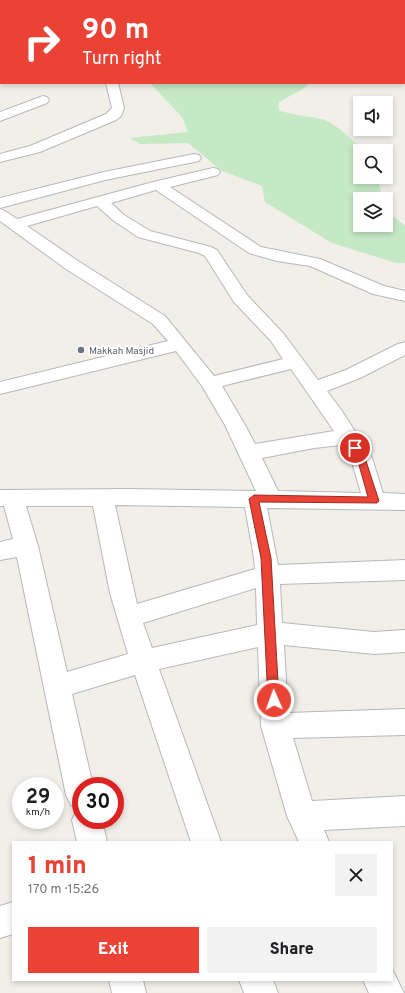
<!DOCTYPE html>
<meta charset="utf-8">
<style>
body{margin:0;font-family:Overpass,sans-serif;background:#f2f2f2;color:#202124;height:100vh;display:flex;flex-direction:column;font-size:15px;white-space:nowrap}
*{box-sizing:border-box;margin:0}
p{font-size:13px;color:#757577}
.icon{flex:none;width:22px;height:22px;fill:none;stroke:currentColor;stroke-width:2;stroke-linecap:round;stroke-linejoin:round}
.map{position:relative;flex:1;overflow:hidden}
.details{position:absolute;left:12px;top:841px;width:381px;height:140px;display:flex;flex-direction:column;background:#fff;border-radius:0px;box-shadow:0 2px 6px #0003}
.details>*{flex:none}
.guide{position:absolute;left:0px;top:0px;width:405px;height:84px;box-shadow:0 2px 6px #0003;background:#ea4335;color:#fff;overflow:hidden}
.buttons{position:absolute;left:353px;top:96px;display:grid;gap:8px}
.buttons a{display:grid;place-items:center;width:40px;height:40px;border-radius:0px;background:#fff;box-shadow:0 2px 6px #0003;font-size:20px}
.speed{position:absolute;left:12px;top:777px;display:flex;gap:8px;font-size:20px;font-weight:700;text-align:center}
.speed>*{display:grid;place-content:center;width:52px;height:52px;border-radius:50%;background:#fff;box-shadow:0 2px 6px #0003;line-height:1}
.speed small{font-size:10px;font-weight:400}
.speed .limit{border:6px solid #d22;background:#fff;color:#111}
.pin{position:absolute;display:grid;place-items:center;width:34px;height:34px;color:#fff;margin:-17px;border:2px solid #fff;border-radius:50%;box-shadow:0 1px 4px #0007}
.me{position:absolute;width:44px;margin:-22px;rotate:358deg;stroke-linejoin:round;filter:drop-shadow(0 0 3px #0008)}
.turn{display:flex;align-items:center;gap:14px;height:84px;padding:0 16px;font-size:18px}
.turn .icon{width:52px;height:52px;stroke-width:2.5}
.turn b{display:block;font-size:28px;line-height:34px}
.round{display:grid;place-items:center;flex:none;width:42px;height:42px;border-radius:0px;background:#f2f2f2}
.head{display:flex;align-items:center;justify-content:space-between;height:68px;padding:0 16px}
h1{font-size:24px;font-weight:800;line-height:30px;color:#ea4335}
.cta{display:flex;gap:8px;margin-top:auto;padding:8px 16px}
.cta a{flex:1;height:46px;border-radius:0px;background:#ea4335;color:#fff;font-size:16px;font-weight:800;line-height:46px;text-align:center}
.cta a+a{background:#f2f2f2;color:#202124}
.map>svg:first-child{display:block}
</style>
<div class="map">
<svg width="405" height="993" viewBox="0 0 405 993">
<rect width="100%" height="100%" fill="#f1efe8"/>
<!-- green -->
<path fill="#c5e8c5" d="M 150,83 L 310,83 L 303,89 L 279,102 L 279,110 C 294,116 310,116 325,120 C 336,124 355,142 364,151 L 360,151 L 360,177 L 377,177 L 383,199 L 360,199 L 360,225 L 386,225 L 386,204 L 393,216 L 405,226 L 405,263 L 396,263 L 332,243 L 265,202 L 262,186 L 222,171 L 188,143 L 140,144 L 130,138 L 188,132 L 182,117 Z"/>
<g fill="none" stroke-linecap="round" stroke-linejoin="round">
<defs>
<path id="minor" d="M 32,0 L 41,0 L 42,1 L 31,1 Z
M 0,32 L 1,32 L 1,38 L 0,38 Z
M 106,83 L 118,83 L 124,108 L 121,116 L 116,120 L 40,152 L 0,162 L 0,154 L 30,146 L 106,114 L 112,108 Z
M 43,96 L 47,97 L 49,100 L 47,103 L 0,121 L 0,112 Z
M 194,154 L 199,155 L 201,158 L 199,161 L 105,180 L 0,208 L 0,198 L 104,172 Z
M 213,168 L 218,169 L 220,172 L 218,175 L 170,187 L 261,247 L 320,259 L 384,286 L 405,291 L 405,301 L 373,294 L 310,266 L 277,261 L 249,253 L 156,190 L 111,203 L 124,215 L 150,231 L 211,247 L 217,250 L 247,295 L 283,333 L 318,380 L 346,370 L 398,344 L 405,342 L 405,355 L 360,378 L 327,391 L 342,411 L 372,458 L 383,493 L 405,494 L 405,510 L 267,508 L 278,565 L 405,560 L 405,580 L 280,584 L 282,623 L 374,632 L 405,630 L 405,652 L 374,654 L 284,645 L 288,713 L 405,709 L 405,735 L 293,738 L 312,801 L 405,796 L 405,826 L 324,830 L 329,842 L 299,842 L 287,816 L 261,726 L 258,647 L 159,669 L 221,842 L 191,842 L 135,675 L 72,694 L 93,786 L 81,786 L 81,820 L 102,820 L 107,842 L 77,842 L 72,820 L 77,810 L 79,809 L 71,805 L 66,795 L 17,557 L 0,560 L 0,542 L 13,539 L 4,506 L 0,506 L 0,490 L 128,489 L 256,491 L 225,425 L 202,386 L 176,351 L 0,394 L 0,382 L 168,341 L 153,324 L 66,269 L 0,221 L 0,209 L 5,211 L 17,219 L 153,182 ZM 97,206 L 114,221 L 138,237 L 199,253 L 205,256 L 234,302 L 271,341 L 283,359 L 214,376 L 165,316 L 78,261 L 27,226 ZM 291,369 L 334,431 L 255,444 L 245,425 L 222,386 ZM 342,445 L 351,459 L 361,493 L 278,491 L 262,458 L 314,448 ZM 115,505 L 245,507 L 254,558 L 255,569 L 137,604 ZM 26,506 L 93,506 L 110,593 L 128,654 L 67,672 L 38,546 ZM 256,588 L 257,625 L 152,648 L 143,623 Z
M 13,902 L 13,934 L 0,938 L 0,906 Z
M 392,969 L 404,993 L 369,993 L 363,980 L 392,980 Z
M 109,980 L 143,980 L 146,993 L 112,993 Z
M 239,980 L 273,980 L 278,993 L 244,993 Z"/>
</defs>
<!-- minor casing -->
<use href="#minor" stroke="#b5b8bc" stroke-width="2"/>
<!-- minor -->
<use href="#minor" fill="#fff" fill-rule="evenodd"/>
</g>
<!-- route -->
<path fill="#ea4335" stroke="#982c22" d="M 355,444 L 358,445 L 365,458 L 379,501 L 377,503 L 259,502 L 271,558 L 279,700 L 278,703 L 274,705 L 270,703 L 268,700 L 261,558 L 249,499 L 254,495 L 368,497 L 357,458 L 350,448 Z"/>
<!-- markers -->
<circle fill="#6b7280" stroke="#fff" stroke-width="1.5" cx="81" cy="350" r="4"/>
<g text-anchor="middle" stroke-width="4" stroke-linejoin="round" paint-order="stroke">
<!-- worship labels -->
<g font-size="10" fill="#5b616d" stroke="#fff" text-anchor="start">
<text x="89" y="354">Makkah Masjid</text>
</g>
</g>
</svg>
<div class="buttons">
<a><svg class="icon" aria-label="sound" viewBox="0 0 24 24"><path d="M4 9h4l5-4v14l-5-4H4zM17 9q2 3 0 6"/></svg></a>
<a><svg class="icon" aria-label="search" viewBox="0 0 24 24"><circle cx="10" cy="10" r="6"/><path d="M15 15l6 6"/></svg></a>
<a><svg class="icon" aria-label="layers" viewBox="0 0 24 24"><path d="M12 4l9 5-9 5-9-5zM3 14l9 5 9-5"/></svg></a>
</div>
<div class="speed"><div>29<small>km/h</small></div><div class="limit">30</div></div>
<div class="pin" style="left:355px;top:448px;background:#d93025"><svg class="icon" aria-label="arrive" viewBox="0 0 24 24"><path d="M6 21V4h12l-3 4 3 4H6"/></svg></div>
<svg class="me" style="left:274px;top:700px" viewBox="-20 -20 40 40"><circle r="17" fill="#ea4335" stroke="#fff" stroke-width="3"/><path d="M0-11L8 9 0 5-8 9z" fill="#fff"/></svg>
<div class="guide">
<div class="turn"><svg class="icon" aria-label="right" viewBox="0 0 24 24"><path d="M7 20v-9h11M14 6l5 5-5 5"/></svg><div><b>90 m</b>Turn right</div></div>
</div>
<section class="details">
<div class="head"><div><h1>1 min</h1><p>170 m · 15:26</p></div><a class="round"><svg class="icon" aria-label="close" viewBox="0 0 24 24"><path d="M6 6l12 12M18 6L6 18"/></svg></a></div>
<div class="cta"><a>Exit</a><a>Share</a></div>
</section>
</div>
